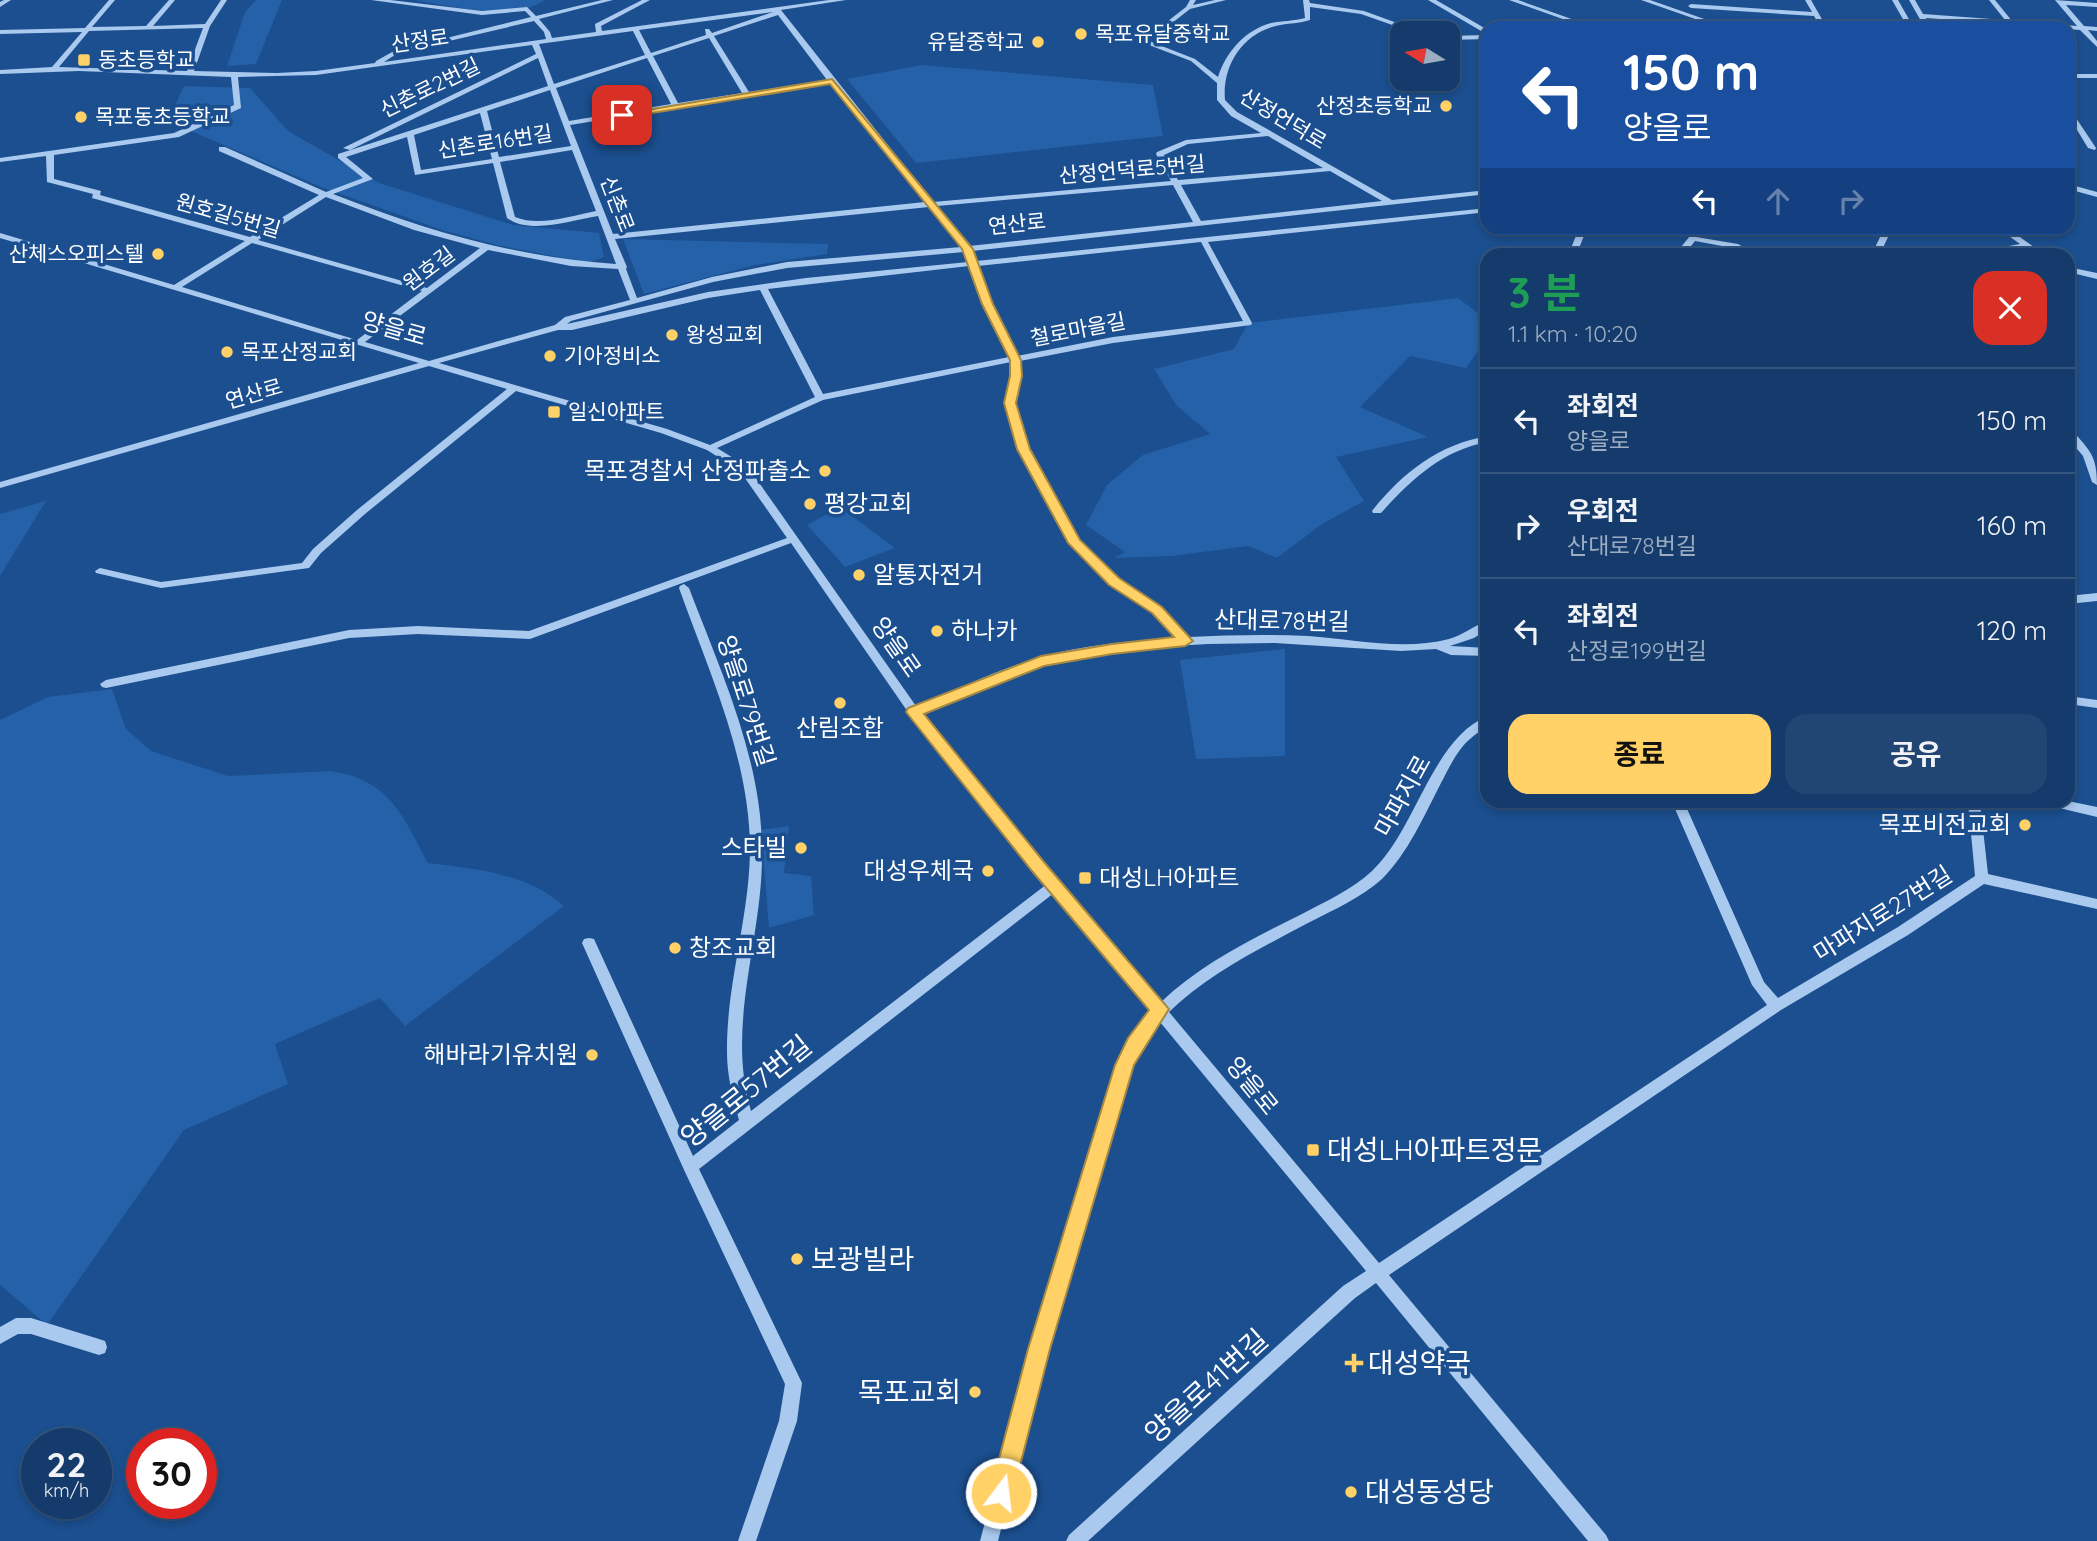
<!DOCTYPE html>
<html lang="ko">
<meta charset="utf-8">
<style>
body{margin:0;font-family:Quicksand,"Noto Sans KR",sans-serif;background:#214673;color:#f1f3f6;height:100vh;display:flex;flex-direction:column;font-size:26px;white-space:nowrap}
*{box-sizing:border-box;margin:0}
p{font-size:23px;color:#9dadc1}
.icon{flex:none;width:38px;height:38px;fill:none;stroke:currentColor;stroke-width:2;stroke-linecap:round;stroke-linejoin:round}
.map{position:relative;flex:1;overflow:hidden}
.side{position:absolute;left:1480px;top:248px;width:595px;height:560px;display:flex;flex-direction:column;background:#143b6b;border-radius:21px;box-shadow:0 4px 10px #0003,0 0 0 2px #33557e}
.side>*{flex:none}
.top-card{position:absolute;left:1480px;top:21px;width:595px;height:214px;border-radius:21px;box-shadow:0 4px 10px #0003,0 0 0 2px #33557e;background:#1a4fa0;color:#fff;overflow:hidden}
.needle{width:46px;rotate:281deg}
.fabs{position:absolute;left:1390px;top:21px;display:grid;gap:14px}
.fabs a{display:grid;place-items:center;width:70px;height:70px;border-radius:14px;background:#143b6b;box-shadow:0 4px 10px #0003,0 0 0 2px #33557e;font-size:35px}
.speed{position:absolute;left:21px;top:1428px;display:flex;gap:14px;font-size:35px;font-weight:700;text-align:center}
.speed>*{display:grid;place-content:center;width:91px;height:91px;border-radius:50%;background:#143b6b;box-shadow:0 4px 10px #0003,0 0 0 2px #33557e;line-height:1}
.speed small{font-size:18px;font-weight:400}
.speed .limit{border:10px solid #d22;background:#fff;color:#111}
.pin{position:absolute;display:grid;place-items:center;width:60px;height:60px;color:#fff;margin:-30px;border-radius:14px;box-shadow:0 4px 10px #0006}
.me{position:absolute;width:77px;margin:-38px;rotate:15deg;stroke-linejoin:round;filter:drop-shadow(0 0 5px #0008)}
.turn{display:flex;align-items:center;gap:24px;height:147px;padding:0 28px;font-size:32px}
.turn .icon{width:91px;height:91px;stroke-width:2.5}
.turn b{display:block;font-size:49px;line-height:60px}
.lanes{display:flex;align-items:center;height:66px;padding:0 28px;background:#0003;justify-content:center;gap:35px;direction:ltr}
.lanes .off{opacity:.35}
.round{display:grid;place-items:center;flex:none;width:74px;height:74px;border-radius:21px;background:#214673}
.summary{display:flex;align-items:center;justify-content:space-between;height:119px;padding:0 28px}
h1{font-size:42px;font-weight:700;line-height:52px;color:#1e9e55}
.primary-button{display:flex;gap:14px;margin-top:auto;padding:14px 28px}
.primary-button a{flex:1;height:80px;border-radius:21px;background:#ffd166;color:#111;font-size:28px;font-weight:700;line-height:80px;text-align:center}
.primary-button a+a{background:#214673;color:#f1f3f6}
ul{padding:0;list-style:none}
li{display:flex;align-items:center;gap:21px;height:105px;padding:0 28px;border-top:2px solid #33557e}
li div{flex:1}
li b{display:block;font-size:26px}
li em{font-style:normal}
.map>svg:first-child{display:block}
</style>
<div class="map">
<svg width="2097" height="1541" viewBox="0 0 2097 1541">
<rect width="100%" height="100%" fill="#1b4f8f"/>
<!-- green -->
<path fill="#2461a8" d="M 256,0 L 282,0 L 256,64 L 227,66 L 245,12 Z
M 415,0 L 545,0 C 514,22 450,6 415,0 Z
M 922,65 L 1153,85 L 1163,136 L 916,163 L 847,79 Z
M 184,86 L 250,88 L 288,131 L 379,183 L 513,225 L 599,233 L 604,257 L 588,263 L 497,245 L 442,230 L 321,187 L 168,121 Z
M 623,239 L 828,244 L 827,254 L 755,265 L 644,294 Z
M 1458,298 L 1486,319 L 1480,348 L 1466,368 L 1410,356 L 1360,407 L 1428,437 L 1336,457 L 1364,501 L 1322,524 L 1277,558 L 1248,546 L 1172,556 L 1114,558 L 1125,552 L 1086,525 L 1107,485 L 1143,455 L 1210,434 L 1177,406 L 1154,369 L 1234,349 L 1248,323 Z
M 46,501 L 0,576 L 0,514 Z
M 840,507 L 895,548 L 845,567 L 807,525 Z
M 1285,649 L 1285,756 L 1196,759 L 1180,660 Z
M 112,689 L 126,729 L 151,751 L 228,776 L 331,771 C 390,780 403,816 428,863 C 476,869 526,873 564,906 L 405,1026 L 380,998 L 275,1044 L 288,1084 L 184,1130 L 47,1325 L 0,1285 L 0,720 L 48,697 Z
M 789,826 L 784,873 L 811,876 L 814,915 L 769,928 L 761,830 Z"/>
<g fill="none" stroke-linecap="round" stroke-linejoin="round">
<!-- minor -->
<path fill="#a9c9ee" fill-rule="evenodd" d="M 4,0 L 11,0 L 0,7 L 0,2 Z
M 109,0 L 115,0 L 92,27 L 146,26 L 169,0 L 175,0 L 153,26 L 205,24 L 221,0 L 227,0 L 210,26 L 194,71 L 277,73 L 316,71 L 375,63 L 376,61 L 394,51 L 531,17 L 525,11 L 482,15 L 371,0 L 390,0 L 482,11 L 527,7 L 536,16 L 602,0 L 613,0 L 539,19 L 550,32 L 552,38 L 596,32 L 595,24 L 642,0 L 650,0 L 601,26 L 602,31 L 829,0 L 846,0 L 781,10 L 933,202 L 1171,181 L 1156,154 L 1157,152 L 1186,140 L 1261,133 L 1231,116 L 1217,100 L 1217,83 L 1191,61 L 1141,42 L 1186,7 L 1190,0 L 1196,0 L 1193,5 L 1215,0 L 1226,0 L 1190,9 L 1149,41 L 1195,59 L 1218,77 C 1226,52 1245,30 1271,23 C 1282,21 1294,21 1305,18 L 1303,0 L 1309,0 L 1310,3 L 1364,11 L 1422,32 L 1423,33 L 1415,33 L 1361,14 L 1310,7 L 1310,20 C 1298,24 1285,23 1272,27 C 1240,37 1222,68 1225,100 L 1237,112 L 1392,200 L 1488,190 L 1488,194 L 972,251 L 976,261 L 1488,208 L 1488,212 L 1208,242 L 1252,323 L 1251,325 L 1113,343 L 1020,361 L 1021,376 L 1015,403 L 1028,449 L 1078,541 L 1118,580 L 1161,607 L 1189,637 C 1228,635 1268,634 1308,636 C 1354,639 1403,651 1449,639 C 1463,635 1474,626 1488,620 L 1488,629 L 1474,638 L 1450,646 L 1488,648 L 1488,656 L 1451,655 L 1436,649 L 1401,651 L 1275,643 L 1208,644 L 1139,648 L 1073,658 L 1043,665 L 998,681 L 922,713 L 978,785 L 1161,1002 C 1201,964 1250,940 1300,915 C 1324,902 1352,890 1372,871 C 1416,830 1432,738 1488,716 L 1488,726 C 1482,730 1475,734 1470,739 C 1457,750 1449,768 1441,783 C 1424,816 1408,853 1382,879 C 1361,898 1333,910 1308,923 C 1259,949 1210,973 1169,1012 L 1379,1263 L 1767,1005 L 1752,985 L 1672,802 L 1684,802 L 1764,982 L 1778,998 L 1898,927 L 1975,876 L 1968,802 L 1980,802 L 1988,874 L 2097,899 L 2097,909 L 1984,884 L 1908,935 L 1781,1010 L 1389,1275 L 1606,1535 L 1609,1541 L 1588,1541 L 1376,1283 L 1355,1298 L 1088,1541 L 1066,1541 L 1069,1535 L 1343,1286 L 1366,1271 L 1160,1022 L 1146,1040 L 1131,1067 L 1047,1349 L 998,1541 L 980,1541 L 1031,1349 L 1117,1065 L 1136,1032 L 1152,1012 L 1054,893 L 699,1169 L 802,1383 L 797,1421 L 756,1541 L 738,1541 L 779,1421 L 785,1384 L 685,1172 L 582,943 L 584,939 L 589,938 L 594,939 L 693,1156 L 739,1120 C 733,1098 727,1076 727,1053 C 726,983 750,917 750,847 C 749,757 709,672 679,588 L 680,586 L 684,584 L 689,588 C 721,672 761,757 762,848 C 764,937 725,1023 751,1111 L 1047,884 L 910,715 L 791,543 L 530,639 L 418,634 L 349,638 L 106,688 L 102,687 L 100,684 L 106,680 L 349,630 L 418,626 L 529,631 L 787,538 L 740,471 L 707,450 L 661,433 L 516,391 L 365,514 L 321,553 L 309,568 L 161,588 L 96,573 L 95,571 L 100,568 L 161,582 L 302,563 L 313,549 L 357,510 L 507,389 L 429,366 L 0,488 L 0,482 L 419,363 L 0,238 L 0,233 L 174,285 L 245,241 L 92,198 L 93,194 L 47,182 L 46,156 L 0,162 L 0,158 L 174,133 L 234,105 L 231,77 L 79,71 L 0,74 L 0,70 L 52,67 L 82,32 L 0,34 L 0,30 L 85,28 ZM 773,12 L 712,33 L 709,29 L 705,29 L 706,35 L 651,53 L 639,30 ZM 778,15 L 827,80 L 749,92 L 714,36 ZM 534,21 L 544,32 L 546,39 L 384,62 L 398,53 ZM 203,28 L 187,71 L 59,67 L 89,31 ZM 633,31 L 645,55 L 554,84 L 539,44 ZM 709,38 L 742,93 L 678,103 L 653,56 ZM 532,45 L 536,54 L 343,148 L 350,150 L 538,58 L 548,86 L 338,154 L 338,158 L 363,178 L 326,192 L 225,147 L 219,147 L 219,151 L 319,195 L 250,237 L 100,195 L 101,191 L 54,179 L 54,155 L 179,137 L 241,108 L 238,77 L 316,75 ZM 647,58 L 671,104 L 569,121 L 556,88 ZM 830,83 L 925,202 L 613,234 L 570,125 ZM 550,90 L 571,146 L 499,157 L 487,111 ZM 480,113 L 492,159 L 421,170 L 414,135 ZM 1268,136 L 1323,168 L 1178,180 L 1164,155 L 1188,144 ZM 407,137 L 415,175 L 493,163 L 507,218 C 531,235 571,220 598,216 L 616,264 C 515,257 427,231 333,194 L 373,179 L 346,157 ZM 572,150 L 596,211 C 571,216 539,227 515,217 L 500,162 ZM 1330,171 L 1382,201 L 1201,221 L 1181,185 ZM 1173,185 L 1193,222 L 969,246 L 937,206 ZM 326,197 L 414,230 L 480,248 L 427,288 L 258,240 ZM 929,207 L 961,247 L 787,262 L 712,277 L 637,298 L 626,269 L 627,267 L 615,239 ZM 1201,242 L 1243,321 L 1113,337 L 1017,356 L 992,304 L 978,266 ZM 252,243 L 422,291 L 357,340 L 182,287 ZM 488,250 L 571,266 L 618,269 L 630,300 L 565,317 L 555,325 L 429,361 L 365,342 ZM 964,252 L 968,262 L 806,278 L 708,292 L 567,324 L 571,321 L 713,282 L 787,268 ZM 969,266 L 984,304 L 1009,357 L 823,394 L 768,289 ZM 760,290 L 815,397 L 710,445 L 667,429 L 439,363 L 558,330 L 572,330 L 708,298 ZM 1011,362 L 1011,376 L 1005,403 L 1018,449 L 1069,543 L 1110,584 L 1153,613 L 1176,638 C 1130,641 1082,645 1037,658 C 995,671 956,690 916,706 L 748,467 L 717,448 L 823,400 Z
M 1428,0 L 1436,0 L 1488,30 L 1488,35 Z
M 1509,0 L 1518,0 L 1597,28 L 1588,28 Z
M 1641,0 L 1650,0 L 1730,28 L 1721,28 Z
M 1805,0 L 1811,0 L 1827,28 L 1821,28 L 1814,16 L 1691,8 L 1688,6 L 1691,4 L 1812,12 Z
M 1892,0 L 1898,0 L 1914,28 L 1908,28 Z
M 1909,0 L 1915,0 L 1923,14 L 2005,20 L 1989,0 L 1995,0 L 2012,21 L 2077,26 L 2055,0 L 2097,3 L 2097,7 L 2066,5 L 2084,26 L 2097,27 L 2097,31 L 2088,30 L 2097,41 L 2097,47 L 2080,30 L 2016,25 L 2017,28 L 2011,28 L 2008,24 L 1926,18 L 1931,28 L 1925,28 Z
M 1488,35 L 1488,39 L 1447,40 L 1447,36 Z
M 2068,74 L 2097,74 L 2097,78 L 2068,78 Z
M 2068,106 L 2096,148 L 2095,150 L 2088,148 L 2068,115 Z
M 2068,184 L 2097,192 L 2097,197 L 2068,189 Z
M 1579,228 L 1587,228 L 1576,256 L 1568,256 Z
M 1876,228 L 1884,228 L 1889,235 L 1880,254 L 1898,254 L 1902,256 L 1819,256 L 1823,254 L 1872,254 L 1881,235 Z
M 1998,228 L 2007,228 L 2047,256 L 2037,256 L 2026,248 L 1977,256 L 1952,256 L 2020,244 Z
M 1690,236 L 1738,244 L 1759,256 L 1748,256 L 1733,248 L 1695,241 L 1687,251 L 1662,256 L 1661,250 L 1681,247 Z
M 2068,267 L 2097,273 L 2097,279 L 2068,272 Z
M 2068,428 L 2071,429 C 2090,451 2097,455 2097,485 L 2092,482 L 2083,456 L 2068,438 Z
M 1488,436 L 1488,442 C 1442,450 1411,480 1381,513 L 1373,513 L 1372,511 C 1402,473 1439,444 1488,436 Z
M 2097,593 L 2097,601 L 2068,604 L 2068,596 Z
M 2068,696 L 2097,700 L 2097,708 L 2068,704 Z
M 2068,801 L 2097,807 L 2097,817 L 2055,807 L 2051,805 L 2049,802 Z
M 16,1318 L 31,1318 L 99,1339 L 105,1341 L 107,1347 L 105,1353 L 99,1355 L 31,1334 L 18,1334 L 0,1344 L 0,1327 Z"/>
</g>
<!-- route -->
<path fill="#ffd166" stroke="#a68842" stroke-width="2" d="M 832,79 L 973,249 L 993,304 L 1021,360 L 1022,376 L 1016,403 L 1030,449 L 1080,540 L 1119,578 L 1162,607 L 1193,641 L 1185,646 L 1112,654 L 1044,666 L 924,714 L 1044,862 L 1169,1009 L 1134,1065 L 1050,1349 L 1013,1493 L 1010,1501 L 1001,1504 L 993,1501 L 990,1493 L 1028,1349 L 1115,1065 L 1128,1038 L 1149,1010 L 1032,871 L 906,712 L 908,708 L 1041,656 L 1112,644 L 1174,637 L 1152,613 L 1109,585 L 1068,543 L 1017,449 L 1004,403 L 1010,376 L 1010,360 L 982,304 L 962,249 L 830,84 L 622,118 L 617,115 Z"/>
<!-- markers -->
<g fill="#ffd166" stroke="#1b4f8f" stroke-width="2.5">
<circle cx="1081" cy="34" r="7"/>
<circle cx="1038" cy="42" r="7"/>
<rect x="77" y="53" width="14" height="14" rx="3.5"/>
<circle cx="1446" cy="106" r="7"/>
<circle cx="81" cy="117" r="7"/>
<circle cx="158" cy="254" r="7"/>
<circle cx="672" cy="335" r="7"/>
<circle cx="227" cy="352" r="7"/>
<circle cx="550" cy="356" r="7"/>
<rect x="547" y="405" width="14" height="14" rx="3.5"/>
<circle cx="825" cy="471" r="7"/>
<circle cx="810" cy="504" r="7"/>
<circle cx="859" cy="575" r="7"/>
<circle cx="937" cy="631" r="7"/>
<circle cx="840" cy="703" r="7"/>
<circle cx="2025" cy="825" r="7"/>
<circle cx="801" cy="848" r="7"/>
<circle cx="988" cy="871" r="7"/>
<rect x="1078" y="871" width="14" height="14" rx="3.5"/>
<circle cx="675" cy="948" r="7"/>
<circle cx="592" cy="1055" r="7"/>
<rect x="1306" y="1143" width="14" height="14" rx="3.5"/>
<circle cx="797" cy="1259" r="7"/>
<path d="M1350.5 1352.5h7v7h7v7h-7v7h-7v-7h-7v-7h7z"/>
<circle cx="975" cy="1392" r="7"/>
<circle cx="1351" cy="1492" r="7"/>
</g>
<g text-anchor="middle" stroke-width="7" stroke-linejoin="round" paint-order="stroke">
<!-- far-poi labels -->
<g font-size="21" fill="#fff" stroke="#1b4f8f" text-anchor="start">
<text x="1095" y="41">목포유달중학교</text>
<text x="1024" y="49" text-anchor="end">유달중학교</text>
<text x="98" y="67">동초등학교</text>
<text x="1432" y="113" text-anchor="end">산정초등학교</text>
<text x="95" y="124">목포동초등학교</text>
<text x="144" y="261" text-anchor="end">산체스오피스텔</text>
<text x="686" y="342">왕성교회</text>
<text x="241" y="359">목포산정교회</text>
<text x="564" y="363">기아정비소</text>
<text x="568" y="419">일신아파트</text>
</g>
<!-- far-street labels -->
<g font-size="21" fill="#fff" stroke="#1b4f8f">
<text transform="translate(420 41) rotate(-8)" y="7">산정로</text>
<text transform="translate(430 88) rotate(-26)" y="7">신촌로2번길</text>
<text transform="translate(1283 119) rotate(31)" y="7">산정언덕로</text>
<text transform="translate(495 142) rotate(-9)" y="7">신촌로16번길</text>
<text transform="translate(1132 170) rotate(-5)" y="7">산정언덕로5번길</text>
<text transform="translate(617 204) rotate(69)" y="7">신촌로</text>
<text transform="translate(228 216) rotate(16)" y="7">원호길5번길</text>
<text transform="translate(1017 224) rotate(-6)" y="7">연산로</text>
<text transform="translate(429 269) rotate(-37)" y="7">원호길</text>
<text transform="translate(1078 330) rotate(-11)" y="7">철로마을길</text>
<text transform="translate(254 394) rotate(-16)" y="7">연산로</text>
</g>
<!-- street labels -->
<g font-size="24" fill="#fff" stroke="#1b4f8f">
<text transform="translate(394 329) rotate(16)" y="8">양을로</text>
<text transform="translate(1282 621) rotate(1)" y="8">산대로78번길</text>
<text transform="translate(896 647) rotate(55)" y="8">양을로</text>
<text transform="translate(746 701) rotate(72)" y="8">양을로79번길</text>
<text transform="translate(1403 796) rotate(-61)" y="8">마파지로</text>
<text transform="translate(1883 914) rotate(-32)" y="8">마파지로27번길</text>
<text transform="translate(1252 1086) rotate(51)" y="8">양을로</text>
</g>
<!-- poi labels -->
<g font-size="24" fill="#fff" stroke="#1b4f8f" text-anchor="end">
<text x="811" y="479">목포경찰서 산정파출소</text>
<text x="824" y="512" text-anchor="start">평강교회</text>
<text x="873" y="583" text-anchor="start">알통자전거</text>
<text x="951" y="639" text-anchor="start">하나카</text>
<text x="840" y="736" text-anchor="middle">산림조합</text>
<text x="2011" y="833">목포비전교회</text>
<text x="787" y="856">스타빌</text>
<text x="974" y="879">대성우체국</text>
<text x="1099" y="886" text-anchor="start">대성LH아파트</text>
<text x="689" y="956" text-anchor="start">창조교회</text>
<text x="578" y="1063">해바라기유치원</text>
</g>
<!-- near-street labels -->
<g font-size="28" fill="#fff" stroke="#1b4f8f">
<text transform="translate(746 1091) rotate(-39)" y="10">양을로57번길</text>
<text transform="translate(1206 1386) rotate(-42)" y="10">양을로41번길</text>
</g>
<!-- near-poi labels -->
<g font-size="28" fill="#fff" stroke="#1b4f8f" text-anchor="start">
<text x="1327" y="1160">대성LH아파트정문</text>
<text x="811" y="1269">보광빌라</text>
<text x="1368" y="1373">대성약국</text>
<text x="961" y="1402" text-anchor="end">목포교회</text>
<text x="1365" y="1502">대성동성당</text>
</g>
</g>
</svg>
<div class="fabs">
<a><svg class="needle" viewBox="-14 -14 28 28"><path d="M0-13l5 13h-10z" fill="#e53935"/><path d="M0 13l5-13h-10z" fill="#9dadc1"/></svg></a>
</div>
<div class="speed"><div>22<small>km/h</small></div><div class="limit">30</div></div>
<div class="pin" style="left:622px;top:115px;background:#d93025"><svg class="icon" aria-label="arrive" viewBox="0 0 24 24"><path d="M6 21V4h12l-3 4 3 4H6"/></svg></div>
<svg class="me" style="left:1001px;top:1493px" viewBox="-20 -20 40 40"><circle r="17" fill="#ffd166" stroke="#fff" stroke-width="3"/><path d="M0-11L8 9 0 5-8 9z" fill="#fff"/></svg>
<div class="top-card">
<div class="turn"><svg class="icon" aria-label="left" viewBox="0 0 24 24"><path d="M17 20v-9H6M10 6l-5 5 5 5"/></svg><div><b>150 m</b>양을로</div></div>
<div class="lanes"><svg class="icon" aria-label="left" viewBox="0 0 24 24"><path d="M17 20v-9H6M10 6l-5 5 5 5"/></svg><svg class="icon off" aria-label="ahead" viewBox="0 0 24 24"><path d="M12 20V5M6 11l6-6 6 6"/></svg><svg class="icon off" aria-label="right" viewBox="0 0 24 24"><path d="M7 20v-9h11M14 6l5 5-5 5"/></svg></div>
</div>
<section class="side">
<div class="summary"><div><h1>3 분</h1><p>1.1 km · 10:20</p></div><a class="round" style="background:#d93025;color:#fff"><svg class="icon" aria-label="close" viewBox="0 0 24 24"><path d="M6 6l12 12M18 6L6 18"/></svg></a></div>
<ul>
<li><svg class="icon" aria-label="left" viewBox="0 0 24 24"><path d="M17 20v-9H6M10 6l-5 5 5 5"/></svg><div><b>좌회전</b><p>양을로</p></div><em>150 m</em></li>
<li><svg class="icon" aria-label="right" viewBox="0 0 24 24"><path d="M7 20v-9h11M14 6l5 5-5 5"/></svg><div><b>우회전</b><p>산대로78번길</p></div><em>160 m</em></li>
<li><svg class="icon" aria-label="left" viewBox="0 0 24 24"><path d="M17 20v-9H6M10 6l-5 5 5 5"/></svg><div><b>좌회전</b><p>산정로199번길</p></div><em>120 m</em></li>
</ul>
<div class="primary-button"><a>종료</a><a>공유</a></div>
</section>
</div>
